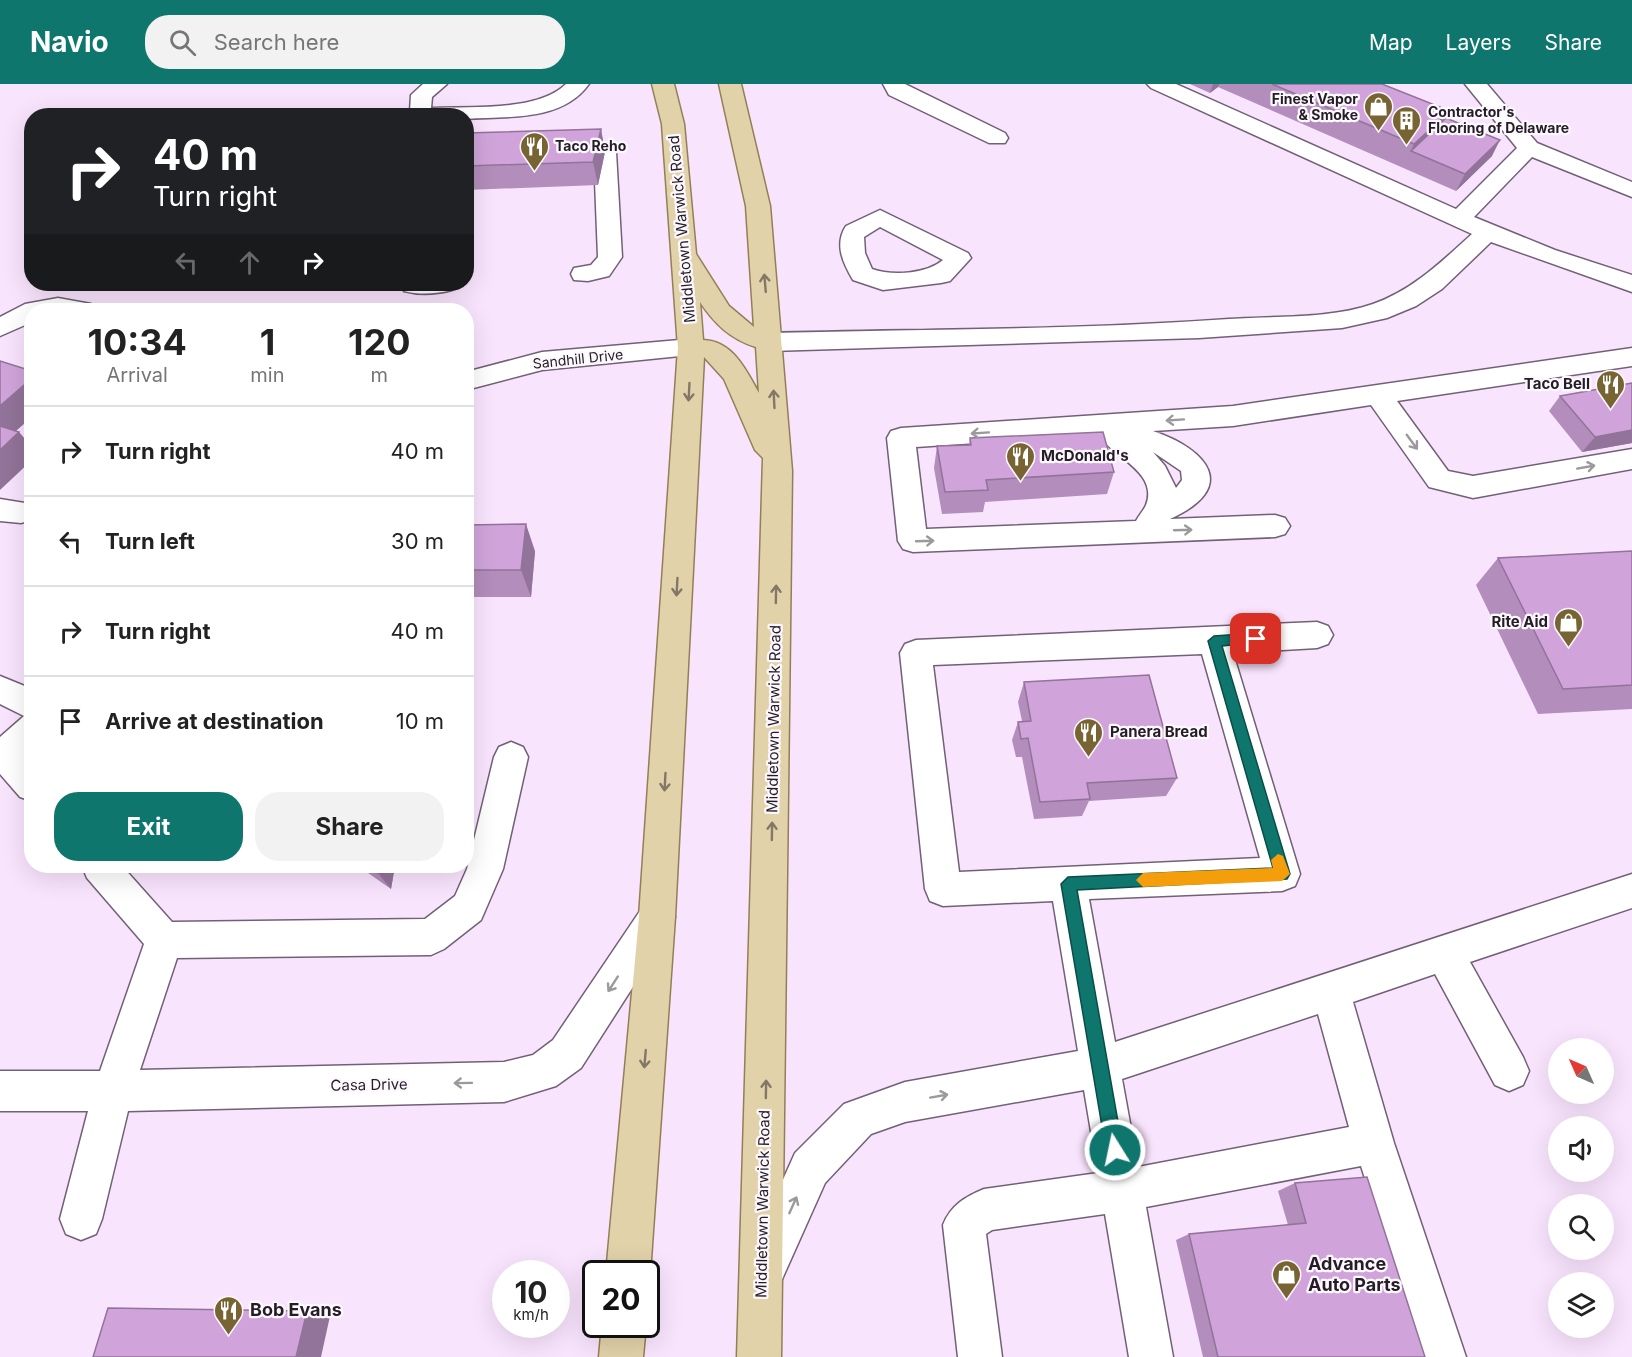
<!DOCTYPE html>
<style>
body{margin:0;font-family:Inter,sans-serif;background:#f2f2f2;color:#222;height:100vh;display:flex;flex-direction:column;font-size:22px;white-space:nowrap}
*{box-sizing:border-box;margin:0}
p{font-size:20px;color:#767676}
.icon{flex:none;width:33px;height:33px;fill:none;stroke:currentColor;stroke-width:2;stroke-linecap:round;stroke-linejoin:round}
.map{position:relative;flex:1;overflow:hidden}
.sheet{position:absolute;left:24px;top:219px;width:450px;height:570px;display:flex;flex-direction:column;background:#fff;border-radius:24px;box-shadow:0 6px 24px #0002}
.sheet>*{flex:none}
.top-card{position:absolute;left:24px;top:24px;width:450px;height:183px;border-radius:24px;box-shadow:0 6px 24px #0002;background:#202124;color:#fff;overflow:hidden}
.needle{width:39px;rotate:315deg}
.controls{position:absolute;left:1548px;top:954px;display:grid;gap:12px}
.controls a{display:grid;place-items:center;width:66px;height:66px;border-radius:50%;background:#fff;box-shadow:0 6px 24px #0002;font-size:30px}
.speed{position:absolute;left:492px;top:1176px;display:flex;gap:12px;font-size:30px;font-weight:700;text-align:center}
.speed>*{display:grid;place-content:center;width:78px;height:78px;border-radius:50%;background:#fff;box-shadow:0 6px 24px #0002;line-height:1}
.speed small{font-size:15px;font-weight:400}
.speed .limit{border:3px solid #111;border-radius:9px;background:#fff;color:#111}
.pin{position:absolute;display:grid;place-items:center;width:51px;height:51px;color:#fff;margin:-26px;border-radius:12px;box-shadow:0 3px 9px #0006}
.me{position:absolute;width:66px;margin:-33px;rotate:350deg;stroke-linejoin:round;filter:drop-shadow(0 0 4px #0008)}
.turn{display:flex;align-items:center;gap:21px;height:126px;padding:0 30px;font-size:27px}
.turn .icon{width:78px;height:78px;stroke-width:2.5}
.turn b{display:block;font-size:42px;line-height:51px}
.lanes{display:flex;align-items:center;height:57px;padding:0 30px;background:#0003;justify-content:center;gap:30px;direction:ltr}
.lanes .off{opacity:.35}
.eta{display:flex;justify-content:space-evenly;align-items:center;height:102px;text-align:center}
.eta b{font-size:36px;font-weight:700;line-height:42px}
.button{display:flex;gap:12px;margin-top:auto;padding:12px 30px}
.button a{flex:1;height:69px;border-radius:24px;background:#0f766e;color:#fff;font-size:24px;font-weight:700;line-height:69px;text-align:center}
.button a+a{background:#f2f2f2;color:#222}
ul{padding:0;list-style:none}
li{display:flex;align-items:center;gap:18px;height:90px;padding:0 30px;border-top:2px solid #e0e0e0}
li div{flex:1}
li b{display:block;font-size:22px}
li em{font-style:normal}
header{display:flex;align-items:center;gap:36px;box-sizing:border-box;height:84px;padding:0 30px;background:#0f766e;color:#fff}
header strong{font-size:28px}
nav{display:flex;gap:33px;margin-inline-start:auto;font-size:21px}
.search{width:420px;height:54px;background:#f2f2f2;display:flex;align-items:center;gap:15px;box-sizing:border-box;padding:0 21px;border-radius:24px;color:#767676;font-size:22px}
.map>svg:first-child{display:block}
</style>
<header>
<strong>Navio</strong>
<div class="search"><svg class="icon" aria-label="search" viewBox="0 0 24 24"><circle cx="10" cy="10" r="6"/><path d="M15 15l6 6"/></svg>Search here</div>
<nav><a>Map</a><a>Layers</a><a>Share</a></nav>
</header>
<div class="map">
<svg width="1632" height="1273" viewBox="0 0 1632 1273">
<rect width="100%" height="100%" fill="#f9e4fd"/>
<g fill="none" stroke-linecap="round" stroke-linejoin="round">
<defs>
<path id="minor" d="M 423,0 L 447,0 L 432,13 L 431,24 C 470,22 538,28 566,0 L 589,0 C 562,38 507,32 466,35 L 466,32 L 404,32 L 410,27 L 411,11 Z
M 883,0 L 905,0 L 1005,49 L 1008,54 L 1005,59 L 989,59 L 889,11 Z
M 1147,0 L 1176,0 L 1456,125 L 1517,64 L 1465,0 L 1487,0 L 1537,59 L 1632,98 L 1632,113 L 1532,73 L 1474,133 L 1555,166 L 1632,191 L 1632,208 L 1491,158 L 1442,205 L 1416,222 L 1387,234 L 1342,244 L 1199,254 L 770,267 L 761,264 L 757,258 L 761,252 L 770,249 C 923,245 1076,246 1229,235 C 1273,232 1331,235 1373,220 C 1413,206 1441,178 1472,150 L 1151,4 Z
M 585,56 L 613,63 L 616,68 L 622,173 L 609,192 L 588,197 L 574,196 L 571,190 L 574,184 L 591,181 L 598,173 L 594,72 C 580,69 567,73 553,70 L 550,65 L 553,60 Z
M 880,126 L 968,169 L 971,174 L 950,197 L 941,199 L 883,206 L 853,196 C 843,179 834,160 846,142 ZM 880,143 L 943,176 C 927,190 892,192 872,185 L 865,169 L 864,153 Z
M 402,200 L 455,200 L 452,206 C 437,210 419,211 404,207 Z
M 58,214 L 91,220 L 95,226 L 32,226 L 32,238 L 0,252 L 0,233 L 25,220 Z
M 691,255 L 700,258 L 704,264 L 700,270 L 542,286 L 466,306 L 466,288 L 542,268 Z
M 1632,264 L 1632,282 L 1397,317 L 1448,387 L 1473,392 L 1632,365 L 1632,385 L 1473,414 L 1429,403 L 1371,321 L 1233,342 L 1153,347 C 1209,366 1239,404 1170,435 L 1275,431 L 1285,434 L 1290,442 L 1285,450 L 1275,453 L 913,468 L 903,465 L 898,457 L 887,354 L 891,347 L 901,344 L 1233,322 ZM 1099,351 C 1112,373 1159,388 1146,421 C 1144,426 1139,431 1136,437 L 926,445 L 916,363 ZM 1153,368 L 1181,387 L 1182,396 L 1176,404 L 1165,382 Z
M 0,415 L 31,420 L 31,436 L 21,439 L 0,437 Z
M 1317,538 L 1328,542 L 1333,551 L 1328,560 L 1317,564 L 1233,569 L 1300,790 L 1295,802 L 1282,807 L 1089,815 L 1115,958 L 1632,790 L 1632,824 L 1470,878 L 1523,973 L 1529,987 L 1523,1001 L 1509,1007 L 1495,1001 L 1435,890 L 1353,918 L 1394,1059 L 1466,1273 L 1422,1273 L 1361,1082 L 1146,1123 L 1173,1273 L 1129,1273 L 1105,1130 L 992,1146 L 986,1150 L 1002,1273 L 958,1273 L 943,1141 C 951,1121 965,1113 984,1105 L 1098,1089 L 1084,1006 L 905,1038 L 871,1050 L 825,1099 L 779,1202 L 764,1209 L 749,1202 L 742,1187 L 795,1069 L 844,1020 L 905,998 L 1078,967 L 1053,817 L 943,822 L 930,817 L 925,805 L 900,569 L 905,560 L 916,556 ZM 1202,570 L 1260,774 L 959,788 L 933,581 ZM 1318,930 L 1349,1043 L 1138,1083 L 1122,995 Z
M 0,592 L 32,605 L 32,665 L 26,671 L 32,677 L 32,717 L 20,713 L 0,690 L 0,653 L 24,632 L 0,620 Z
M 511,658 L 523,663 L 528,673 L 503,785 L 481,836 L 444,865 L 431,871 L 177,874 L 140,986 L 504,978 L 533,971 L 553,956 L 644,821 L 657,816 L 670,821 L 675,833 L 670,845 L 581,984 L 556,1002 L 504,1018 L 128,1027 L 102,1135 L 96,1150 L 81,1156 L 66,1150 L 60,1135 L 88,1027 L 0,1027 L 0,987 L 100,987 L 144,860 L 87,794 L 82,782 L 122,782 L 172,838 L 425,835 L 455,812 L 467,785 L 494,673 L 499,663 Z"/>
<path id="major" d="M 652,0 L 674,0 L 684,40 L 696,170 L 729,222 L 754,243 L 746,122 L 719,0 L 741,0 L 770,122 L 792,387 L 781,1273 L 737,1273 L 763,374 L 755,366 L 724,295 L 704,273 L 675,833 L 650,1190 L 646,1198 L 646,1190 L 606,1190 L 639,833 L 678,264 L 662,40 ZM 700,218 C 714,239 730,255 756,263 L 759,309 C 746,286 733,257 703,256 Z
M 602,1240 L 646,1240 L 643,1273 L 599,1273 Z"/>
</defs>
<!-- minor casing -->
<use href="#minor" stroke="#726076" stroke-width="3"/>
<!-- major casing -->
<use href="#major" stroke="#937f57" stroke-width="3"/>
<!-- minor -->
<use href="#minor" fill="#fff" fill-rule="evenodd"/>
<!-- major -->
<use href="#major" fill="#e2d2aa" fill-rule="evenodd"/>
</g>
<!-- wall -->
<path fill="#b38dbb" d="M 1190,0 L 1382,0 L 1450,27 L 1446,34 L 1492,72 L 1456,107 L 1218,3 L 1210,9 Z
M 601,45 L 605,68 L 598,101 L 466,106 L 466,49 Z
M 1632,299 L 1632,359 L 1582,368 L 1549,327 L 1560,312 Z
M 970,354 L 1114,388 L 1107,410 L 985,418 L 983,428 L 942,430 L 934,384 L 937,362 L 969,361 Z
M 466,441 L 535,467 L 531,513 L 466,513 Z
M 1632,467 L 1632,625 L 1538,630 L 1476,501 L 1498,474 Z
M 1024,598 L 1177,694 L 1166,712 L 1089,717 L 1082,732 L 1034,735 L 1022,673 L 1016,673 L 1012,656 L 1018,638 L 1022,637 L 1018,618 Z
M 358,782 L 395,782 L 391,805 Z
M 1295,1099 L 1425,1273 L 1203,1273 L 1176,1156 L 1189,1150 L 1288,1141 L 1278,1107 Z"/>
<!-- shaded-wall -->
<path fill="#927399" d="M 1213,0 L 1219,0 L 1218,3 L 1210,9 Z
M 1450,27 L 1438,50 L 1411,67 L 1414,60 Z
M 601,45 L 605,68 L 598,101 L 593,78 Z
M 1500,56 L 1492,72 L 1456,107 L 1465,90 Z
M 32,294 L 32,333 L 2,359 L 0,357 L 0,322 Z
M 1632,346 L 1632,359 L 1582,368 L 1595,353 Z
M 19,348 L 32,363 L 32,376 L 0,406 L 0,366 Z
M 526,440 L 535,467 L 531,513 L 521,486 Z
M 380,782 L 395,782 L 391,805 L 378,789 Z
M 307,1227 L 330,1232 L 321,1273 L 296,1273 Z"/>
<!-- building -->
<path fill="#d0a4da" stroke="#927399" stroke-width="1.5" d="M 1272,0 L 1382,0 L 1450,27 L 1414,60 Z
M 1446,34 L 1500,56 L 1465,90 L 1411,67 Z
M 601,45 L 593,78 L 466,82 L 466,49 Z
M 0,277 L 32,287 L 32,294 L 0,322 Z
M 1632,299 L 1632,346 L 1595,353 L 1560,312 Z
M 0,342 L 19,348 L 0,366 Z
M 1103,348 L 1114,388 L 986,396 L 988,406 L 945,408 L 937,362 L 971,361 L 970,354 Z
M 526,440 L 521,486 L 466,486 L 466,441 Z
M 1632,467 L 1632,601 L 1563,605 L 1498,474 Z
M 1149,591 L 1177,694 L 1087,699 L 1090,715 L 1040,718 L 1028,654 L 1021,655 L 1018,638 L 1031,637 L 1024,598 Z
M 367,782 L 380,782 L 378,789 Z
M 1367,1093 L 1425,1273 L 1218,1273 L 1189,1150 L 1306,1139 L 1295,1099 Z
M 108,1224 L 307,1227 L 296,1273 L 93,1273 Z"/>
<!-- one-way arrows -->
<defs><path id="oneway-shaft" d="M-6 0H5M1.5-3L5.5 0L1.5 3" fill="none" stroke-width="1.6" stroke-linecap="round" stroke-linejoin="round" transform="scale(1.5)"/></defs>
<g stroke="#837868">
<use href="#oneway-shaft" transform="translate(765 199) rotate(-95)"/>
<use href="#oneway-shaft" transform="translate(689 308) rotate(93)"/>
<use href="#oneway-shaft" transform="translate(774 315) rotate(-93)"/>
<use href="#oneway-shaft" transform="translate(677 503) rotate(93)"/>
<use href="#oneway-shaft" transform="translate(776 510) rotate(-89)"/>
<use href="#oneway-shaft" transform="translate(665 698) rotate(93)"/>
<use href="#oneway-shaft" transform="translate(772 747) rotate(-89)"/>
<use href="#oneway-shaft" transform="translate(645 975) rotate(95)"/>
<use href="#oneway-shaft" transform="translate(766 1005) rotate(-89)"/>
</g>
<g stroke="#9c999d">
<use href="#oneway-shaft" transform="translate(1175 336) rotate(176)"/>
<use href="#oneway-shaft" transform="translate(980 349) rotate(176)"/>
<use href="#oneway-shaft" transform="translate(1412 358) rotate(54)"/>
<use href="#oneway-shaft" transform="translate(1586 383) rotate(-10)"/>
<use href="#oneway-shaft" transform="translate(1183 446) rotate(-2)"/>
<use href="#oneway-shaft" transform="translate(925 457) rotate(-2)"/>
<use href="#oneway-shaft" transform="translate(613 900) rotate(123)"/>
<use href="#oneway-shaft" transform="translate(463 999) rotate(179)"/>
<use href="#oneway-shaft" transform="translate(939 1012) rotate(-10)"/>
<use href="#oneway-shaft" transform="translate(793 1121) rotate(-66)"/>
</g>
<!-- route -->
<path fill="#0f766e" stroke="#0a4d48" stroke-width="1.5" d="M 1256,549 L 1262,555 L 1260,558 L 1222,562 L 1290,790 L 1287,795 L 1077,806 L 1123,1066 L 1121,1072 L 1115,1074 L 1109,1072 L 1106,1066 L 1061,800 L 1068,793 L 1273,784 L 1208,557 L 1214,552 Z"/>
<!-- slow -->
<path fill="#f59e0b" d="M 1278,770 L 1283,772 L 1290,790 L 1282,797 L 1143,803 L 1136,796 L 1143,789 L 1273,784 L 1271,776 Z"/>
<!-- icons -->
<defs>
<symbol id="shop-pin" viewBox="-11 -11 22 30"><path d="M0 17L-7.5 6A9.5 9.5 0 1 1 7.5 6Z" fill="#776432" stroke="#fcf8fd"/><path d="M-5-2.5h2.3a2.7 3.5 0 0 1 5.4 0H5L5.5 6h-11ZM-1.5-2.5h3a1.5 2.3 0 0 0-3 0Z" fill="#fff"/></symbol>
<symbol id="building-pin" viewBox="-11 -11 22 30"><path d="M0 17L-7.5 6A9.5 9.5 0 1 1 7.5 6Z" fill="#776432" stroke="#fcf8fd"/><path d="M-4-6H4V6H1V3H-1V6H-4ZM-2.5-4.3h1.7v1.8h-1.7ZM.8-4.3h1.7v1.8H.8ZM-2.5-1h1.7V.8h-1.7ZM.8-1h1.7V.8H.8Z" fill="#fff"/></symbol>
<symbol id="restaurant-pin" viewBox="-11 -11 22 30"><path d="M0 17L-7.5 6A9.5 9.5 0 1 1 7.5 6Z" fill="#776432" stroke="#fcf8fd"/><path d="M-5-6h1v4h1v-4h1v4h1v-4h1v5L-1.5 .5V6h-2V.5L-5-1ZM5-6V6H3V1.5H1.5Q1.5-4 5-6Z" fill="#fff"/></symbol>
</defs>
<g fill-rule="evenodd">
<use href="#shop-pin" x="1362" y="6" width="33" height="45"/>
<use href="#building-pin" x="1390" y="20" width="33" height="45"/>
<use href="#restaurant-pin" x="518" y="46" width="33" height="45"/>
<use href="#restaurant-pin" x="1594" y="284" width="33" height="45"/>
<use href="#restaurant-pin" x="1004" y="356" width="33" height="45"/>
<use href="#shop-pin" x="1552" y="522" width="33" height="45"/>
<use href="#restaurant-pin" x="1072" y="632" width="33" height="45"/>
<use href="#shop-pin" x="1270" y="1174" width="33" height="45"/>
<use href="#restaurant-pin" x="212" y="1210" width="33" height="45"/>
</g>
<g text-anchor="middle" stroke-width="4.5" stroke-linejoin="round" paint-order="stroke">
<!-- far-poi labels -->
<g font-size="14" font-weight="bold" fill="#241d26" stroke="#fcf8fd" text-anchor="start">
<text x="1358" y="20" text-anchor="end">Finest Vapor<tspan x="1358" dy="16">&amp; Smoke</tspan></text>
<text x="1428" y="33">Contractor's<tspan x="1428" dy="16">Flooring of Delaware</tspan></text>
<text x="555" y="67">Taco Reho</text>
</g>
<!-- far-street labels -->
<g font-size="14" fill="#241d26" stroke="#fcf8fd">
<text transform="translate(578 275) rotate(-6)" y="5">Sandhill Drive</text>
</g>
<!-- street labels -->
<g font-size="15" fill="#241d26" stroke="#fcf8fd">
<text transform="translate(682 145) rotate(-95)" y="5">Middletown Warwick Road</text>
<text transform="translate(774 635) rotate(-89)" y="5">Middletown Warwick Road</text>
<text transform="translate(369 1001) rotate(-1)" y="5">Casa Drive</text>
<text transform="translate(763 1120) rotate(-89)" y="5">Middletown Warwick Road</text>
</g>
<!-- poi labels -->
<g font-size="15" font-weight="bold" fill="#241d26" stroke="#fcf8fd" text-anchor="end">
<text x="1590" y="305">Taco Bell</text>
<text x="1041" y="377" text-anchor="start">McDonald's</text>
<text x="1548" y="543">Rite Aid</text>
<text x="1110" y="653" text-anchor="start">Panera Bread</text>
</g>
<!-- near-poi labels -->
<g font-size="18" font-weight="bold" fill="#241d26" stroke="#fcf8fd" text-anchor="start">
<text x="1308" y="1186">Advance<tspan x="1308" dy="21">Auto Parts</tspan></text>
<text x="250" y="1232">Bob Evans</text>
</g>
</g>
</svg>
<div class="controls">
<a><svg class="needle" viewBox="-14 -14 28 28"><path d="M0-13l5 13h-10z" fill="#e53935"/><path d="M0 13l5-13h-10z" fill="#767676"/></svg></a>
<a><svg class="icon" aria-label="sound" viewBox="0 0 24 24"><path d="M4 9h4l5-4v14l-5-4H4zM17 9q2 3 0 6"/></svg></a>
<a><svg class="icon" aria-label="search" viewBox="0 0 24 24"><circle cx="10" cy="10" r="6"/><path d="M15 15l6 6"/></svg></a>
<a><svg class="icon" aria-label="layers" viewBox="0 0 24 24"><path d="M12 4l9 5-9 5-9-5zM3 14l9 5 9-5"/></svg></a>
</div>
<div class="speed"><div>10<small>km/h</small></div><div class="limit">20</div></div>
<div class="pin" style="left:1256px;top:555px;background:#d93025"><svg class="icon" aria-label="arrive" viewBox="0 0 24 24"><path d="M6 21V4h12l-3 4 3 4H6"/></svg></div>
<svg class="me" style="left:1115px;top:1066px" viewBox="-20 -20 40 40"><circle r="17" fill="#0f766e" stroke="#fff" stroke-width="3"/><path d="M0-11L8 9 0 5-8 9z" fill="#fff"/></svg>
<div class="top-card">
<div class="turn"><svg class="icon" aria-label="right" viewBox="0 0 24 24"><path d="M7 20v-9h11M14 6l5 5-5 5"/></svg><div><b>40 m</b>Turn right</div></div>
<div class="lanes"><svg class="icon off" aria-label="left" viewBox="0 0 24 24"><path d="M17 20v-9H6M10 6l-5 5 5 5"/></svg><svg class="icon off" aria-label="ahead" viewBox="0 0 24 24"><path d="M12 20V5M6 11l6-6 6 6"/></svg><svg class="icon" aria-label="right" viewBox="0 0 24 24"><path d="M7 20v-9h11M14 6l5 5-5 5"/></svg></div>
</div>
<section class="sheet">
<div class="eta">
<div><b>10:34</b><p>Arrival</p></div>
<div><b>1</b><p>min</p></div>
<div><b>120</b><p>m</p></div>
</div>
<ul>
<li><svg class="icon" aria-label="right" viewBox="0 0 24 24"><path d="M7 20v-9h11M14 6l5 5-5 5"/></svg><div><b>Turn right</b></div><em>40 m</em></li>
<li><svg class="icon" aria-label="left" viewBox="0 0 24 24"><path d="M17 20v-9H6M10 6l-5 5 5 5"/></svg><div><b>Turn left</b></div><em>30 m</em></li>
<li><svg class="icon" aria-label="right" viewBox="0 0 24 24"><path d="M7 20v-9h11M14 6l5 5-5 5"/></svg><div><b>Turn right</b></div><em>40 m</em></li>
<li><svg class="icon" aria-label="arrive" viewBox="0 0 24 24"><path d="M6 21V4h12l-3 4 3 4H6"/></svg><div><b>Arrive at destination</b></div><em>10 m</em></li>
</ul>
<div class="button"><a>Exit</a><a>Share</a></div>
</section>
</div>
